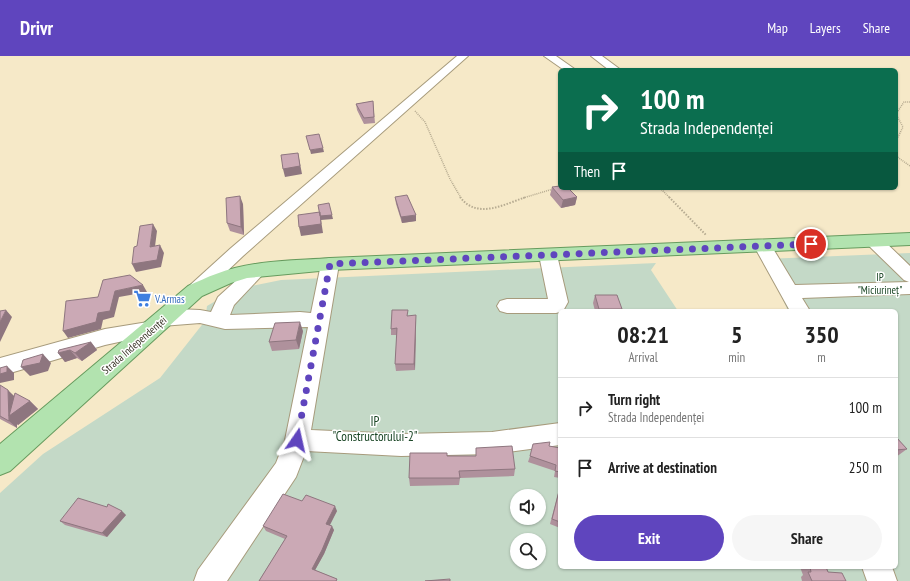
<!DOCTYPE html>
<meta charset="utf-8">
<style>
body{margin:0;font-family:"PT Sans Narrow",sans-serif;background:#f6f6f6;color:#222;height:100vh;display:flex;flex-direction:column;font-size:15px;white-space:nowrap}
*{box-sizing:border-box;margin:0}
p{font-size:13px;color:#767676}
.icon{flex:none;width:22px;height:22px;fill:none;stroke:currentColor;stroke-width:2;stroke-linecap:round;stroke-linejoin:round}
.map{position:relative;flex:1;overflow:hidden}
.sheet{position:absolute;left:558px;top:253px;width:340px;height:260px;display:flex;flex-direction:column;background:#fff;border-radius:6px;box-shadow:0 1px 3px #0004}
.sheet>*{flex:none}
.top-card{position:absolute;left:558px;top:12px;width:340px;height:122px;border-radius:6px;box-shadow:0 1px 3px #0004;background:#0b6e4f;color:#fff;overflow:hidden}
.buttons{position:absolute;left:510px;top:433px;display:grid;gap:8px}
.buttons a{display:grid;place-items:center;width:36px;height:36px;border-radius:50%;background:#fff;box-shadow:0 1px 3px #0004;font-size:20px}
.pin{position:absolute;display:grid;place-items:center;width:34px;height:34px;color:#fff;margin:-17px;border:2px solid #fff;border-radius:50%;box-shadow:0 1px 4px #0007}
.me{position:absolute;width:44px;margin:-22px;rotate:11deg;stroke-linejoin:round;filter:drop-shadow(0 0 3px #0008)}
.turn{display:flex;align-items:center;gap:14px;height:84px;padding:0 16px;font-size:18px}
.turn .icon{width:52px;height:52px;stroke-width:2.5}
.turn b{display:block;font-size:28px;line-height:34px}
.then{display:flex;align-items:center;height:38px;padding:0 16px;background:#0003;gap:8px;font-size:15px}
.eta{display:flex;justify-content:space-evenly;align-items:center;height:68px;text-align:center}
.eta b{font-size:24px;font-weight:700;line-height:28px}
.button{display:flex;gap:8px;margin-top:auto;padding:8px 16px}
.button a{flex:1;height:46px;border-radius:24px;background:#5f45be;color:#fff;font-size:16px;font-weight:700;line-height:46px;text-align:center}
.button a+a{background:#f6f6f6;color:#222}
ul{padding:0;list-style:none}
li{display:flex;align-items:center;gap:12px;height:60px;padding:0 16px;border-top:1px solid #e0e0e0}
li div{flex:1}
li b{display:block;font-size:15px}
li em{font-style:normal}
header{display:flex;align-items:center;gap:24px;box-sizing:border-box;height:56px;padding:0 20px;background:#5f45be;color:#fff}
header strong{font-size:19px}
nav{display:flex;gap:22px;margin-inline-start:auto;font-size:14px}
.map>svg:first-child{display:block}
</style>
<header>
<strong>Drivr</strong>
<nav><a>Map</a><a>Layers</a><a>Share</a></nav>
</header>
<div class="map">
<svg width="910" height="525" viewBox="0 0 910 525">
<rect width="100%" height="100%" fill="#f6e9c8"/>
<!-- green -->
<path fill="#c4d9c7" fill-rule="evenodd" d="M 910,197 L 910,525 L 0,525 L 0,437 L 43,398 L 160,322 L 205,265 L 207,250 L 236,233 L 281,224 L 656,207 L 651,214 L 678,255 L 560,255 L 560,511 L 896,511 L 896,255 L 788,255 L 765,203 ZM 517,440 L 539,440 L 539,462 L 517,462 ZM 517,484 L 539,484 L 539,506 L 517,506 Z"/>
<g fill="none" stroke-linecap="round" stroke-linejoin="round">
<defs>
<path id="minor" d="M 457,0 L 468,0 L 243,200 L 202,239 L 195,241 L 188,239 L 186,235 L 188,231 L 231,192 Z
M 544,0 L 556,0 L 576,14 L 564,14 Z
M 591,0 L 602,0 L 621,14 L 609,14 Z
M 874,180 L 880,181 L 910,210 L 910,238 L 802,242 L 810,255 L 790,255 L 754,190 L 757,186 L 763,185 L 769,186 L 795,229 L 909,226 L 904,224 L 868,189 L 866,185 L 868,181 Z
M 548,194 L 554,195 L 557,199 L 568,246 L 563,255 L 556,257 L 507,257 L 500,255 L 497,250 L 500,245 L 507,243 L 548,243 L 539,199 L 542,195 Z
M 330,202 L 336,204 L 339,208 L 311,374 L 401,378 L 492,376 L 560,367 L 560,389 L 492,398 L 401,400 L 306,395 L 296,421 L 227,525 L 194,525 L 198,514 L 276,407 L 285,384 L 308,271 L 225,273 L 200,267 L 162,270 L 163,272 L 160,277 L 105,289 L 0,320 L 0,302 L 105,273 L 154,265 L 153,263 L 156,258 C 173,253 194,252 211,256 L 218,241 L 251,211 L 257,209 L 263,211 L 266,215 L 234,249 L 230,259 L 300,256 L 311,257 L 321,208 L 324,204 Z
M 862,511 L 892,511 L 897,525 L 867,525 Z"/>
<path id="major" d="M 910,177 L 910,189 L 330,214 L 247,222 L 231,227 L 202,240 L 10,415 L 0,419 L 0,388 L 188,230 C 197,226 207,221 216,218 C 252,204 292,205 330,202 Z"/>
</defs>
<!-- minor casing -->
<use href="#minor" stroke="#a79b7c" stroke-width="2"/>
<!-- major casing -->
<use href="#major" stroke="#679b5e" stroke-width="2"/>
<!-- path-far1 -->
<path stroke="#b6ab91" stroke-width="1.5" stroke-dasharray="1 1" stroke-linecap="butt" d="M 415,55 L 425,66 L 450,123 L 461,142
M 896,85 L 903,71 L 896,58 L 904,46 L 910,46
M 896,100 L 910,110
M 660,132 L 670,142
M 523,142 L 553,133"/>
<!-- path -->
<path stroke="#b6ab91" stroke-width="2" stroke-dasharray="1.5 1.5" stroke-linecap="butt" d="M 460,141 C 477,164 505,148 526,141
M 669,141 L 706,179"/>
<!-- minor -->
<use href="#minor" fill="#fff" fill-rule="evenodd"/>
<!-- major -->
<use href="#major" fill="#b2e3af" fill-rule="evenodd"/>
</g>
<!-- wall -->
<path fill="#af919c" d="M 373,45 L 375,67 L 364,68 L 357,54 L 356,48 Z
M 552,131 L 577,141 L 575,149 L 561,152 L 550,139 Z
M 395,141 L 416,165 L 402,167 L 396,148 Z
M 243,148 L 244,179 L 230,175 L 227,167 Z
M 595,239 L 622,253 L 621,255 L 595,255 L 593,247 Z
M 408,260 L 416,266 L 415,314 L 396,315 L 395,308 L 397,279 L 391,279 L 391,273 Z
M 303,275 L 299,293 L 272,295 L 269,286 Z
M 91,286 L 97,294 L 82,305 L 77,302 L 65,306 L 58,297 Z
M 0,329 L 14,340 L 30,345 L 38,353 L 18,369 L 17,368 L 17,372 L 0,363 Z
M 896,381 L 907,393 L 896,401 Z
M 549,390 L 560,392 L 560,422 L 554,421 L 555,415 L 528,406 L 530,400 Z
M 476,392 L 515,413 L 514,420 L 460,422 L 459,429 L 410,430 L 409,422 L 447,400 L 476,400 Z
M 560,430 L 560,472 L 550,468 Z
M 302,445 L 337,455 L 329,469 L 334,474 L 324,498 L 315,514 L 337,523 L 337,525 L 259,525 L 285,483 L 266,475 L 263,470 Z
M 126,459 L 107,481 L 65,469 L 60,465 Z
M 800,511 L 826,511 L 828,516 L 846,525 L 802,525 L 801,521 L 803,519 Z"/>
<!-- shaded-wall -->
<path fill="#8e767f" d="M 323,92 L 324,96 L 311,98 L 310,94 Z
M 298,97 L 302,118 L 285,121 L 283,113 Z
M 240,140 L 243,148 L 244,179 L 241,171 Z
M 577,141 L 575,149 L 561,152 L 563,144 Z
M 320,156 L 332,159 L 333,163 L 321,164 L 323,177 L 301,180 L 299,171 Z
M 416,159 L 416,165 L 402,167 L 401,161 Z
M 153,168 L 157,175 L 154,198 L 150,191 Z
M 160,189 L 164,197 L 161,211 L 136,216 L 132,208 Z
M 143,229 L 147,236 L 119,241 L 114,261 L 103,264 L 101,273 L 68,282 L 63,275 L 98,257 L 115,235 Z
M 6,254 L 12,261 L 0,286 L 0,266 Z
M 416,259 L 416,266 L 415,314 L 414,308 Z
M 300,266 L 303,275 L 299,293 L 296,284 Z
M 91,286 L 97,294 L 82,305 L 75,297 Z
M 70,294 L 77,302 L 65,306 L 58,297 Z
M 43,298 L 51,307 L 48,315 L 30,320 L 21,311 Z
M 7,310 L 14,317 L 14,324 L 0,327 L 0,318 Z
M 8,334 L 15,341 L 30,345 L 38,353 L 18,369 L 17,368 L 17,372 L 9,365 Z
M 335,450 L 337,455 L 328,473 L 326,468 Z
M 122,455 L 126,459 L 107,481 L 102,477 Z
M 332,470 L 334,474 L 324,498 L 314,516 L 312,513 Z"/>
<!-- building -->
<path fill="#cba9b5" stroke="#8e767f" d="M 373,45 L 374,61 L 364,62 L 356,48 Z
M 319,78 L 323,92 L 310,94 L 306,80 Z
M 298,97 L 300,110 L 283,113 L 281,99 Z
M 560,130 L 560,132 L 568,132 L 577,141 L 563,144 L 552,131 Z
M 407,139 L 416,159 L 401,161 L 395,141 Z
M 240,140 L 241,171 L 227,167 L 226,142 Z
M 329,147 L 332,159 L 320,160 L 318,149 Z
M 320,156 L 321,168 L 299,171 L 298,159 Z
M 153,168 L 150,191 L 160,189 L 157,204 L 132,208 L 134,191 L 137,190 L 140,170 Z
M 130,219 L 143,229 L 115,235 L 110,255 L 98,257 L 96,266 L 63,275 L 66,245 L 98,241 L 103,224 Z
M 595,239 L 617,239 L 622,253 L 599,253 Z
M 6,254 L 0,266 L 0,255 Z
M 392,254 L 408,254 L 407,260 L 416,259 L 414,308 L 395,308 L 397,272 L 391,273 Z
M 300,266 L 296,284 L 269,286 L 275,267 Z
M 91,286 L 75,297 L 70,294 L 58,297 L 59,294 Z
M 43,298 L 40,307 L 21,311 L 23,304 Z
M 7,310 L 7,316 L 0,318 L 0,312 Z
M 0,329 L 8,334 L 9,365 L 0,360 Z
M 15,337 L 30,345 L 9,360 Z
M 896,381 L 907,393 L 896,394 Z
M 550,386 L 549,390 L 560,392 L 560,416 L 555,415 L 556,409 L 530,400 L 533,388 Z
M 512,390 L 515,413 L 459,415 L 460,422 L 409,422 L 410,397 L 447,397 L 447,400 L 476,400 L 476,392 Z
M 560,431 L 560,466 L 552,463 Z
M 283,438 L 302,445 L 306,439 L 335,450 L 326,468 L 332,470 L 322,494 L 312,513 L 337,523 L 336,525 L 259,525 L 287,480 L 263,470 Z
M 78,442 L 107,451 L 108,448 L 122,455 L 102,477 L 60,465 Z
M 810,511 L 826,511 L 828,516 L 842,517 L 846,525 L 812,525 L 808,516 L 811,516 Z
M 450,523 L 450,525 L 425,525 Z"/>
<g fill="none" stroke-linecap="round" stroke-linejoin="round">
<!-- route -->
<path stroke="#5f45be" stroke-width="7" stroke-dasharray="0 12.6" d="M 297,384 L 330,208 L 811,188"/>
</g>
<!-- icons -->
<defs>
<symbol id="supermarket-bare" viewBox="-9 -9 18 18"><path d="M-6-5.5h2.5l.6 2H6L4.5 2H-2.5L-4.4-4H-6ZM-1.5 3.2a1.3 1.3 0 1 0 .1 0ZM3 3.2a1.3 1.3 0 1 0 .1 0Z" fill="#3f7fe0" stroke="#fff" stroke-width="2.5" paint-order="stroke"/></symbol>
</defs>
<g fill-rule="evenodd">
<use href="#supermarket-bare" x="130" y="230" width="25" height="25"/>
</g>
<g text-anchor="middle" stroke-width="3" stroke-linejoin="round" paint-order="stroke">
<!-- park labels -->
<g font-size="11" fill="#194524" stroke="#fff">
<text x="880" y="225">IP<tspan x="880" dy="13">"Miciurineț"</tspan></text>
</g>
<!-- shop labels -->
<g font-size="11" fill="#366cbe" stroke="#fff" text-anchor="start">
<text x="155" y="247">V.Armas</text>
</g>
<!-- street labels -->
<g font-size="11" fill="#3d382b" stroke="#fff">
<text transform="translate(134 289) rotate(-41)" y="4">Strada Independenței</text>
</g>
<!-- near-park labels -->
<g font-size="13" fill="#194524" stroke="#fff">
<text x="375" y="370">IP<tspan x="375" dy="15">"Constructorului-2"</tspan></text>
</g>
</g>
</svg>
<div class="buttons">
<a><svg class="icon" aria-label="sound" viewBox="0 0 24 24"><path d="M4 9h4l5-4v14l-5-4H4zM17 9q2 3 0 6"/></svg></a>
<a><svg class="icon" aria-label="search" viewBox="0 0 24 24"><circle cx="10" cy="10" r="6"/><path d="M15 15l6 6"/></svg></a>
</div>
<div class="pin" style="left:811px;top:188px;background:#d93025"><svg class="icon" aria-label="arrive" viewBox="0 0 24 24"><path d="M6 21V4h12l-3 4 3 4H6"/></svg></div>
<svg class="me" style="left:297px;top:384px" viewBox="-20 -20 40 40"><path d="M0-17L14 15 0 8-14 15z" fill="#5f45be" stroke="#fff" stroke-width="4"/></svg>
<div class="top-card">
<div class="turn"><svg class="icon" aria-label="right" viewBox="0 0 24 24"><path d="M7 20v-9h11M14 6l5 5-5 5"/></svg><div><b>100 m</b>Strada Independenței</div></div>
<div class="then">Then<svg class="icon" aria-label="arrive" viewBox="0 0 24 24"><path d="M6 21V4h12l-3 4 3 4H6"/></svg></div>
</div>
<section class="sheet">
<div class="eta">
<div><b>08:21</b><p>Arrival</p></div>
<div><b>5</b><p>min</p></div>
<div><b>350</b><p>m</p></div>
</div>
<ul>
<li><svg class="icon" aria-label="right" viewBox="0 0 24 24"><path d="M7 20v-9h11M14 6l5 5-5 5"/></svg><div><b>Turn right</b><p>Strada Independenței</p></div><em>100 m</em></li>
<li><svg class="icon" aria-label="arrive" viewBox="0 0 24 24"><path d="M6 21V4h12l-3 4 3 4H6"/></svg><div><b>Arrive at destination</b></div><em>250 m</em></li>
</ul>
<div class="button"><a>Exit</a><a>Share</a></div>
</section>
</div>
